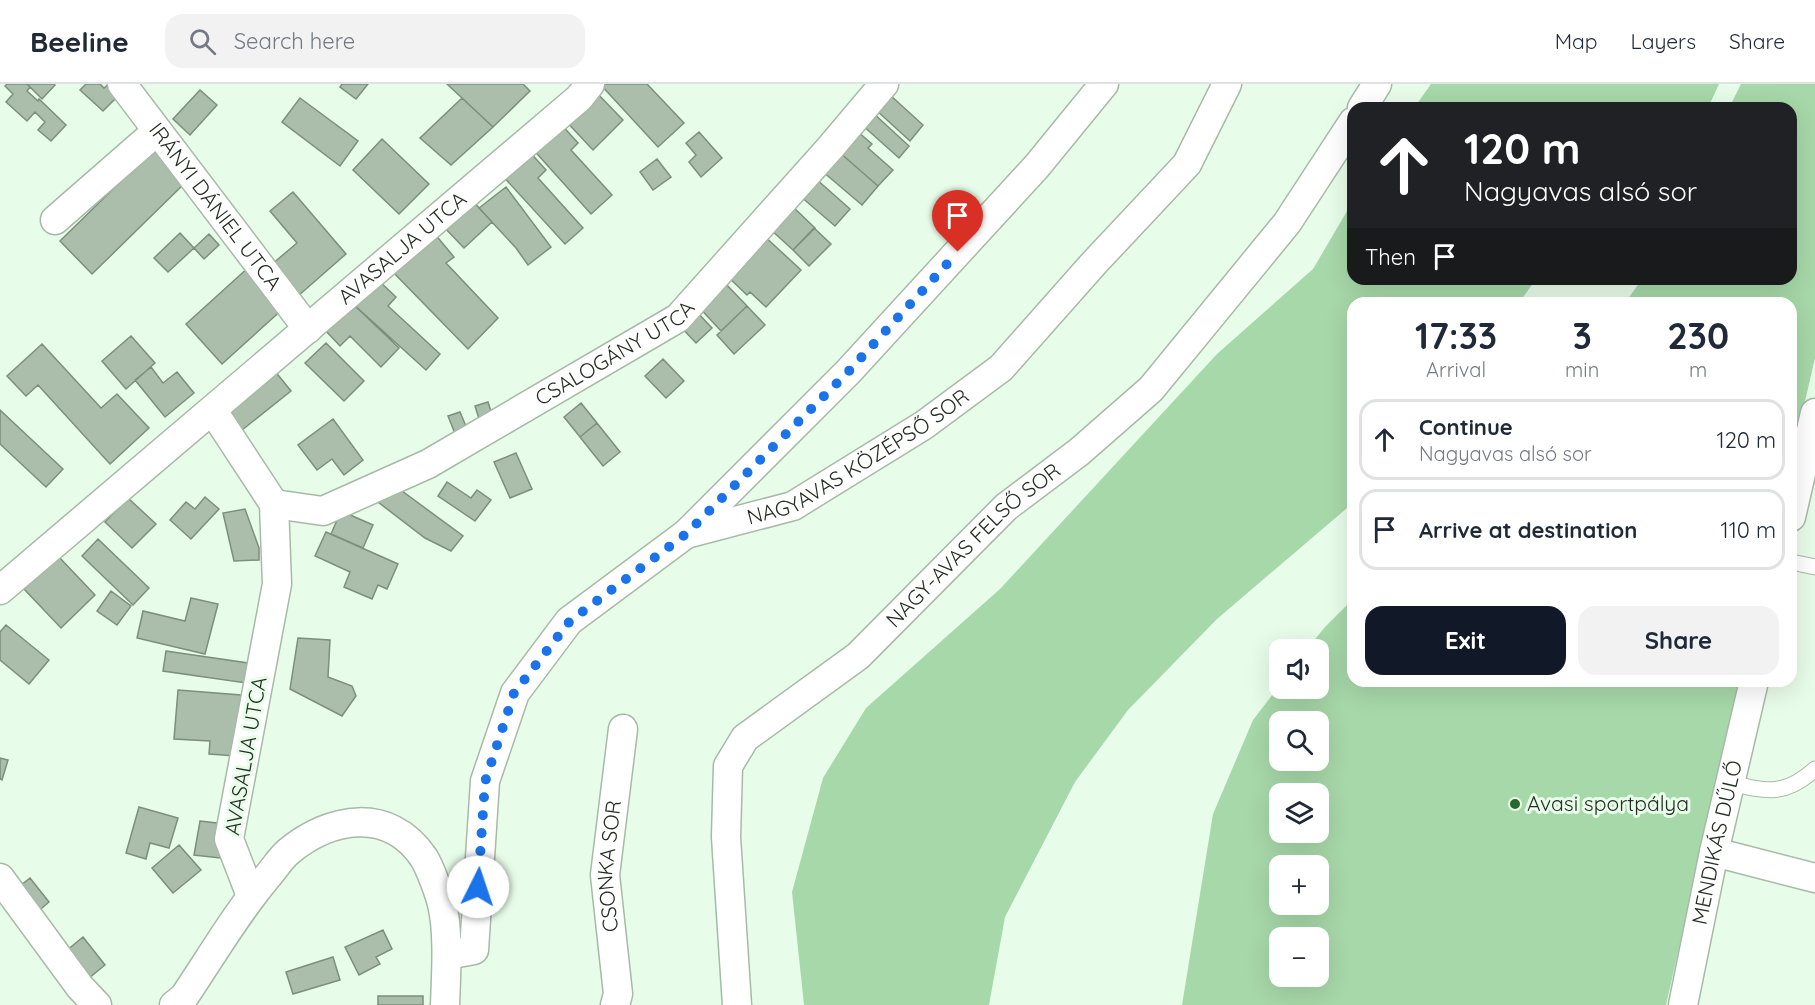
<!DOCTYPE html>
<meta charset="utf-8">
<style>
body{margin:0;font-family:Quicksand,sans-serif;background:#f2f2f3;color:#1f2937;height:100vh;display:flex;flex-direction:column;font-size:22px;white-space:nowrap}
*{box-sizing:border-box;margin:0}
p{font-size:20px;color:#747a83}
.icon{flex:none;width:33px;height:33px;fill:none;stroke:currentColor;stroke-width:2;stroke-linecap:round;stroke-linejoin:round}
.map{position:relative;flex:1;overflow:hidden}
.details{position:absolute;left:1347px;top:213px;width:450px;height:390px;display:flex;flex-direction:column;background:#fff;border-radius:18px;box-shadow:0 6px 24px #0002}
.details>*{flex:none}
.top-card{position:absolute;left:1347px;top:18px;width:450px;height:183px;border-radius:18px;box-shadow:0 6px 24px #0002;background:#202124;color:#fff;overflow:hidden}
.buttons{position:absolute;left:1269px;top:555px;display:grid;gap:12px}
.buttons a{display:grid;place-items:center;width:60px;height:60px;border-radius:12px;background:#fff;box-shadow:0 6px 24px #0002;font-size:30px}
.pin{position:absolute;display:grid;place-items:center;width:51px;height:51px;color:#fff;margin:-62px -26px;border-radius:50% 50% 50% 0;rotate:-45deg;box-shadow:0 0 6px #0007}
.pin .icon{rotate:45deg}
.me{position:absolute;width:66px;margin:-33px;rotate:4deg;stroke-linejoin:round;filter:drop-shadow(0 0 4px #0008)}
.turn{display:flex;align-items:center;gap:21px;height:126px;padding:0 18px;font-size:27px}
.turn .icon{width:78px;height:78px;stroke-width:2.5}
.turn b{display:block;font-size:42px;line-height:51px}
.then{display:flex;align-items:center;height:57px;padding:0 18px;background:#0003;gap:12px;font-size:22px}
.eta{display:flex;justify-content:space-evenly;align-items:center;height:102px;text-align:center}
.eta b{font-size:36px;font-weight:700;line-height:42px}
.button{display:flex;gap:12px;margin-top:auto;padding:12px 18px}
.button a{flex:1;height:69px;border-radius:18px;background:#111827;color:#fff;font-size:24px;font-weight:700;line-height:69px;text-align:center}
.button a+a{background:#f2f2f3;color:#1f2937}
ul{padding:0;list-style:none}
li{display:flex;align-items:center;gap:18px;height:81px;margin:0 12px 9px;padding:0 6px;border:3px solid #e0e1e3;border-radius:18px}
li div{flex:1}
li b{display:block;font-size:22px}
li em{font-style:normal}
header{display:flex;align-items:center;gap:36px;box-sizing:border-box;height:84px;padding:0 30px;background:#fff;border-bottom:2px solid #e0e1e3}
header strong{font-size:28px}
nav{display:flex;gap:33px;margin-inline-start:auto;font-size:21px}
.search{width:420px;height:54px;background:#f2f2f3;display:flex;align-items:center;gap:15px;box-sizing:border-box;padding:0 21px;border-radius:18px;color:#747a83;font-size:22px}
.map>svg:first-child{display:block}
</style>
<header>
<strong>Beeline</strong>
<div class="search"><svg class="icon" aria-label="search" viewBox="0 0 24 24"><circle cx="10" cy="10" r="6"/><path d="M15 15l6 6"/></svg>Search here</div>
<nav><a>Map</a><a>Layers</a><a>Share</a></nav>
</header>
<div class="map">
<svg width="1815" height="921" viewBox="0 0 1815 921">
<rect width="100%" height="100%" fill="#e8fde9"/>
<!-- green -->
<path fill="#a7d8a9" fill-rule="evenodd" d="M 1431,0 L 1719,0 L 1708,24 L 1414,24 Z
M 1741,0 L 1815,0 L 1815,274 L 1791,378 L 1791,219 L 1625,219 L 1642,195 L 1791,195 L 1791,24 L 1729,24 Z
M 1353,117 L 1353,195 L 1536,195 L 1519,219 L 1353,219 L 1353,419 L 1217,535 L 1128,626 L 1075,698 L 1005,833 L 989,921 L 804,921 L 792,808 L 823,694 L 866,624 L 1000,505 L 1217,270 L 1313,185 Z
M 1353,515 L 1353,597 L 1740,597 L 1666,921 L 1182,921 L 1213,730 L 1253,636 L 1279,602 L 1280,604 L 1318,604 L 1318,566 L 1307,565 L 1325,543 ZM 1280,638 L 1318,638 L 1318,676 L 1280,676 ZM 1280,710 L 1318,710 L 1318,748 L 1280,748 ZM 1280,782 L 1318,782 L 1318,820 L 1280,820 ZM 1280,854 L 1318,854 L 1318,892 L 1280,892 Z"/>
<!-- building -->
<path fill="#aabeab" stroke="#7c8f7d" stroke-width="1.5" d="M 7,0 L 27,0 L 30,3 L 27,7 L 38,17 L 39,15 L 66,41 L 51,57 L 38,46 L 45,38 L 35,28 L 27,37 L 6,18 L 13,10 L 5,2 Z
M 27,0 L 54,0 L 55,1 L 42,15 Z
M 86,0 L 100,0 L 104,4 L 109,0 L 120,10 L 103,27 L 80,6 Z
M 342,0 L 368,0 L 356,15 L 340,3 Z
M 447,0 L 523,0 L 530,7 L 493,43 Z
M 600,0 L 647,0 L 684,39 L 658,63 Z
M 593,5 L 623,36 L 593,66 L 563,34 Z
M 200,6 L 217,21 L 190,51 L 173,35 Z
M 890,11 L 923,41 L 910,57 L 876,26 Z
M 300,14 L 358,57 L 340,82 L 282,38 Z
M 462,14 L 493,43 L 451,81 L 420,54 Z
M 872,28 L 909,62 L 899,74 L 861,40 Z
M 559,38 L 578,59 L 571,66 L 612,111 L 591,130 L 531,63 Z
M 857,47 L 872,60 L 868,64 L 893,86 L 878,102 L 839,68 Z
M 699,48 L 722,74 L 701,93 L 689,78 L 696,71 L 686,59 Z
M 382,55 L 429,100 L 399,130 L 353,86 Z
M 156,63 L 188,96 L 92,190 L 60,157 Z
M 527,65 L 546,86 L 538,94 L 583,144 L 565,160 L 500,89 Z
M 839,68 L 878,102 L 862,121 L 822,87 Z
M 657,75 L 671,93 L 653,106 L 640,88 Z
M 815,94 L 850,125 L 835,142 L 800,112 Z
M 506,103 L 551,163 L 528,181 L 516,164 L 479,124 Z
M 293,108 L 346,170 L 298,212 L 271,181 L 297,159 L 270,127 Z
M 470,114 L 492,138 L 464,164 L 442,141 Z
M 791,121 L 815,144 L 793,166 L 769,144 Z
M 814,144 L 831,160 L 809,182 L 793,166 Z
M 180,149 L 194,164 L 168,188 L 154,174 Z
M 434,149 L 454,173 L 446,179 L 498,234 L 468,265 L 391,186 Z
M 209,150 L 219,161 L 204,175 L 194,164 Z
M 762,150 L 801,186 L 766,223 L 750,208 L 747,211 L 724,189 Z
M 250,182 L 286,222 L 222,280 L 186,240 Z
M 377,195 L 396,213 L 388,222 L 440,270 L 426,286 L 352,219 Z
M 722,196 L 747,222 L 721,247 L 696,220 Z
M 352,219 L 399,264 L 381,283 L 350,252 L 340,262 L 324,245 Z
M 747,222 L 765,241 L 734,270 L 717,251 Z
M 695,226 L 712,244 L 696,259 L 679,241 Z
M 131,252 L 155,279 L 126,305 L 102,277 Z
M 326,259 L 364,297 L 344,317 L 305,279 Z
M 42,260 L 101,324 L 117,310 L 149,344 L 110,380 L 38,301 L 26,312 L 7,292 Z
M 663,275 L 684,297 L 666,314 L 645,292 Z
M 151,283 L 163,299 L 177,288 L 194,309 L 165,333 L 135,296 Z
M 274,286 L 291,307 L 242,346 L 225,325 Z
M 488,318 L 493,334 L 480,338 L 475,322 Z
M 581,319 L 597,339 L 580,353 L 564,333 Z
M 0,326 L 63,385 L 46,403 L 0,360 Z
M 460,328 L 468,347 L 456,352 L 448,332 Z
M 333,335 L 363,376 L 344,391 L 332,375 L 317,386 L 298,361 Z
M 597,339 L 620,368 L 603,382 L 580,353 Z
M 516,369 L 532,405 L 510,414 L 494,378 Z
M 447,398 L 471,414 L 477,406 L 491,416 L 475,437 L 438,412 Z
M 394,401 L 463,452 L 451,467 L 425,454 L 370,412 Z
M 205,413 L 219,425 L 191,455 L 170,436 L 186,418 L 195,425 Z
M 128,414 L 156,440 L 132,464 L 105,438 Z
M 245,425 L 259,464 L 259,476 L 234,477 L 223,429 Z
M 341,427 L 373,441 L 363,464 L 331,450 Z
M 326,448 L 398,480 L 387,505 L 378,501 L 372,515 L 344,503 L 350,488 L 315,472 Z
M 98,455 L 149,504 L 133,521 L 82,472 Z
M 58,472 L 95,511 L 61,544 L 24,505 Z
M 111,507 L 131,522 L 117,541 L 97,527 Z
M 191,514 L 218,520 L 205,570 L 137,554 L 143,527 L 185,537 Z
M 6,541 L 49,576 L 29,600 L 0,576 L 0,548 Z
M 298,554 L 330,556 L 328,593 L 352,602 L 356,612 L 342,632 L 290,605 Z
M 166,567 L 248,579 L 246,599 L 163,587 Z
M 178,606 L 241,611 L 236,672 L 209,670 L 210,657 L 174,655 Z
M 0,674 L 8,676 L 2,696 L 0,695 Z
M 139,723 L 178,734 L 169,764 L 150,759 L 146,775 L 126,769 Z
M 200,737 L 225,740 L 220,774 L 194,771 Z
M 179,761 L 201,786 L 173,809 L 152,784 Z
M 30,794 L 49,818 L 34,831 L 15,806 Z
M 383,846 L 392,865 L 376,873 L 380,880 L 359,891 L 345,863 Z
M 83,853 L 105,881 L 83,899 L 61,871 Z
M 333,873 L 340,896 L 293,910 L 286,888 Z
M 378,912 L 423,912 L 423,921 L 378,921 Z"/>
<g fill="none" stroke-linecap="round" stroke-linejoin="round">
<defs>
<path id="service" d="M 1791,478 L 1815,483
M 1731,699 C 1767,708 1785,712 1815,685"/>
<g id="minor">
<path id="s1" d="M 122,0 L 308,245"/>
<path d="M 1362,24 L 1377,0"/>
<path d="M 55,136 L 157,47"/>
<path d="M 213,327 L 274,420 L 277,500 L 229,755 L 251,812"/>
<path id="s2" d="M 274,420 L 323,427 L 428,380 L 678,234 L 830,64 L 884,0"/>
<path d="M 1791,433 L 1815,329"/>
<path d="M 687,449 L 848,288 L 1037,82 L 1104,0"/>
<path id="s3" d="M 0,506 L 579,14 L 590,0"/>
<path d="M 1714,768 L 1815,794"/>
<path d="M 0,794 L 80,903 L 97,921"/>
<path id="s4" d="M 447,871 L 474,866 L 485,697 L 515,609 L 569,537 L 686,450 L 793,422 L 924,341 L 1001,284 L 1095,178 L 1187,80 L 1227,0"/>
<path d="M 174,921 L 184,913 C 211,873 236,830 267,793 C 274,785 280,775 288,768 C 330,733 389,722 424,774 C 430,784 439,808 442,820 C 449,849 446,891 445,921"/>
<path id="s5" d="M 615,921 L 618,910 L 605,791 L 623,645"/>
<path id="s6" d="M 737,921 L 726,753 L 728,682 L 745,654 L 858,572 L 1006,423 L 1079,368 L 1151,305 L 1287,139 L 1353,38"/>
<path id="s7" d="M 1683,921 L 1714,768 L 1754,597"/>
</g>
</defs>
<!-- service casing -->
<use href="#service" stroke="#a7baa7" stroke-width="17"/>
<!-- minor casing -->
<use href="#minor" stroke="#a7baa7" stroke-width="31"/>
<!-- service -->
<use href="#service" stroke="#fff" stroke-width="15"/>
<!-- minor -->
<use href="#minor" stroke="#fff" stroke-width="28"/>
</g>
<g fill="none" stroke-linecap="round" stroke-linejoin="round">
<!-- route -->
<path stroke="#1a73e8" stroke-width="10" stroke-dasharray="0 18" d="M 478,803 L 485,698 L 514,609 L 570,537 L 686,450 L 848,288 L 958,168"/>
</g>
<!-- markers -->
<circle fill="#296830" stroke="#e8fde9" stroke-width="2" cx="1515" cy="720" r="6"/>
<g text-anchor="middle" stroke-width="6" stroke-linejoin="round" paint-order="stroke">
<!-- street labels -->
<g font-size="21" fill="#252d25" stroke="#e8fde9">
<text dy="7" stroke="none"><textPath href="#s1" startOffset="154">IRÁNYI DÁNIEL UTCA</textPath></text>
<text dy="7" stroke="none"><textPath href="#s3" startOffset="528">AVASALJA UTCA</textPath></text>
<text dy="7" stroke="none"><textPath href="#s2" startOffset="382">CSALOGÁNY UTCA</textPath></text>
<text dy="7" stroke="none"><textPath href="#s4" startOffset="716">NAGYAVAS KÖZÉPSŐ SOR</textPath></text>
<text dy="7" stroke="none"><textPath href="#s6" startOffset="572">NAGY-AVAS FELSŐ SOR</textPath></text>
<text transform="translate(246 672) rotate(-80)" y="7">AVASALJA UTCA</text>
<text dy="7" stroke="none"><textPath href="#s7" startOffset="166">MENDIKÁS DŰLŐ</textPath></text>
<text dy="7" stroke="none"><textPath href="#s5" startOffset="140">CSONKA SOR</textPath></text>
</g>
<!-- poi labels -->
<g font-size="21" fill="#252d25" stroke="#e8fde9" text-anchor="start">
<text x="1527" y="727">Avasi sportpálya</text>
</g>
</g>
</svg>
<div class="buttons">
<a><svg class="icon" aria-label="sound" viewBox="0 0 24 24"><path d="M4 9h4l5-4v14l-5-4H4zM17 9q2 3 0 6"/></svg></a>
<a><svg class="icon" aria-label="search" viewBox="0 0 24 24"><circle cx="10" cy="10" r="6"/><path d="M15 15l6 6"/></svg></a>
<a><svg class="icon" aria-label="layers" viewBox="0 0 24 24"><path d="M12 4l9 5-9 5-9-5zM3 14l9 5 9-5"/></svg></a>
<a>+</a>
<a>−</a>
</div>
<div class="pin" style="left:958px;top:168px;background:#d93025"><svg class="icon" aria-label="arrive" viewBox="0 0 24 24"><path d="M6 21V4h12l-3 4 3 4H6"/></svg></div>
<svg class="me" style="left:478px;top:803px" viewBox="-20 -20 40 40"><circle r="19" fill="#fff"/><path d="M0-13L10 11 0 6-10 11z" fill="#1a73e8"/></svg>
<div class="top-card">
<div class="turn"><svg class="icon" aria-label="ahead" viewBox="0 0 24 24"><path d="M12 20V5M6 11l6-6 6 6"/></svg><div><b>120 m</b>Nagyavas alsó sor</div></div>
<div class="then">Then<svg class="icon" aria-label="arrive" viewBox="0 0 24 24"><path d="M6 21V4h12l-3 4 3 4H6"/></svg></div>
</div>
<section class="details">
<div class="eta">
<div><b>17:33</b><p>Arrival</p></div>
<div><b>3</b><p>min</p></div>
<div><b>230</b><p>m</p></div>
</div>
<ul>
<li><svg class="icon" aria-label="ahead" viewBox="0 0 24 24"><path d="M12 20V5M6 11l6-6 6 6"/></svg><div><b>Continue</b><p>Nagyavas alsó sor</p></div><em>120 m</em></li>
<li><svg class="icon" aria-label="arrive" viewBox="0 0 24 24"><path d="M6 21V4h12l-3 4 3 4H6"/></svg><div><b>Arrive at destination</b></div><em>110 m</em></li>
</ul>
<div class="button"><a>Exit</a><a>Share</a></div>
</section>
</div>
